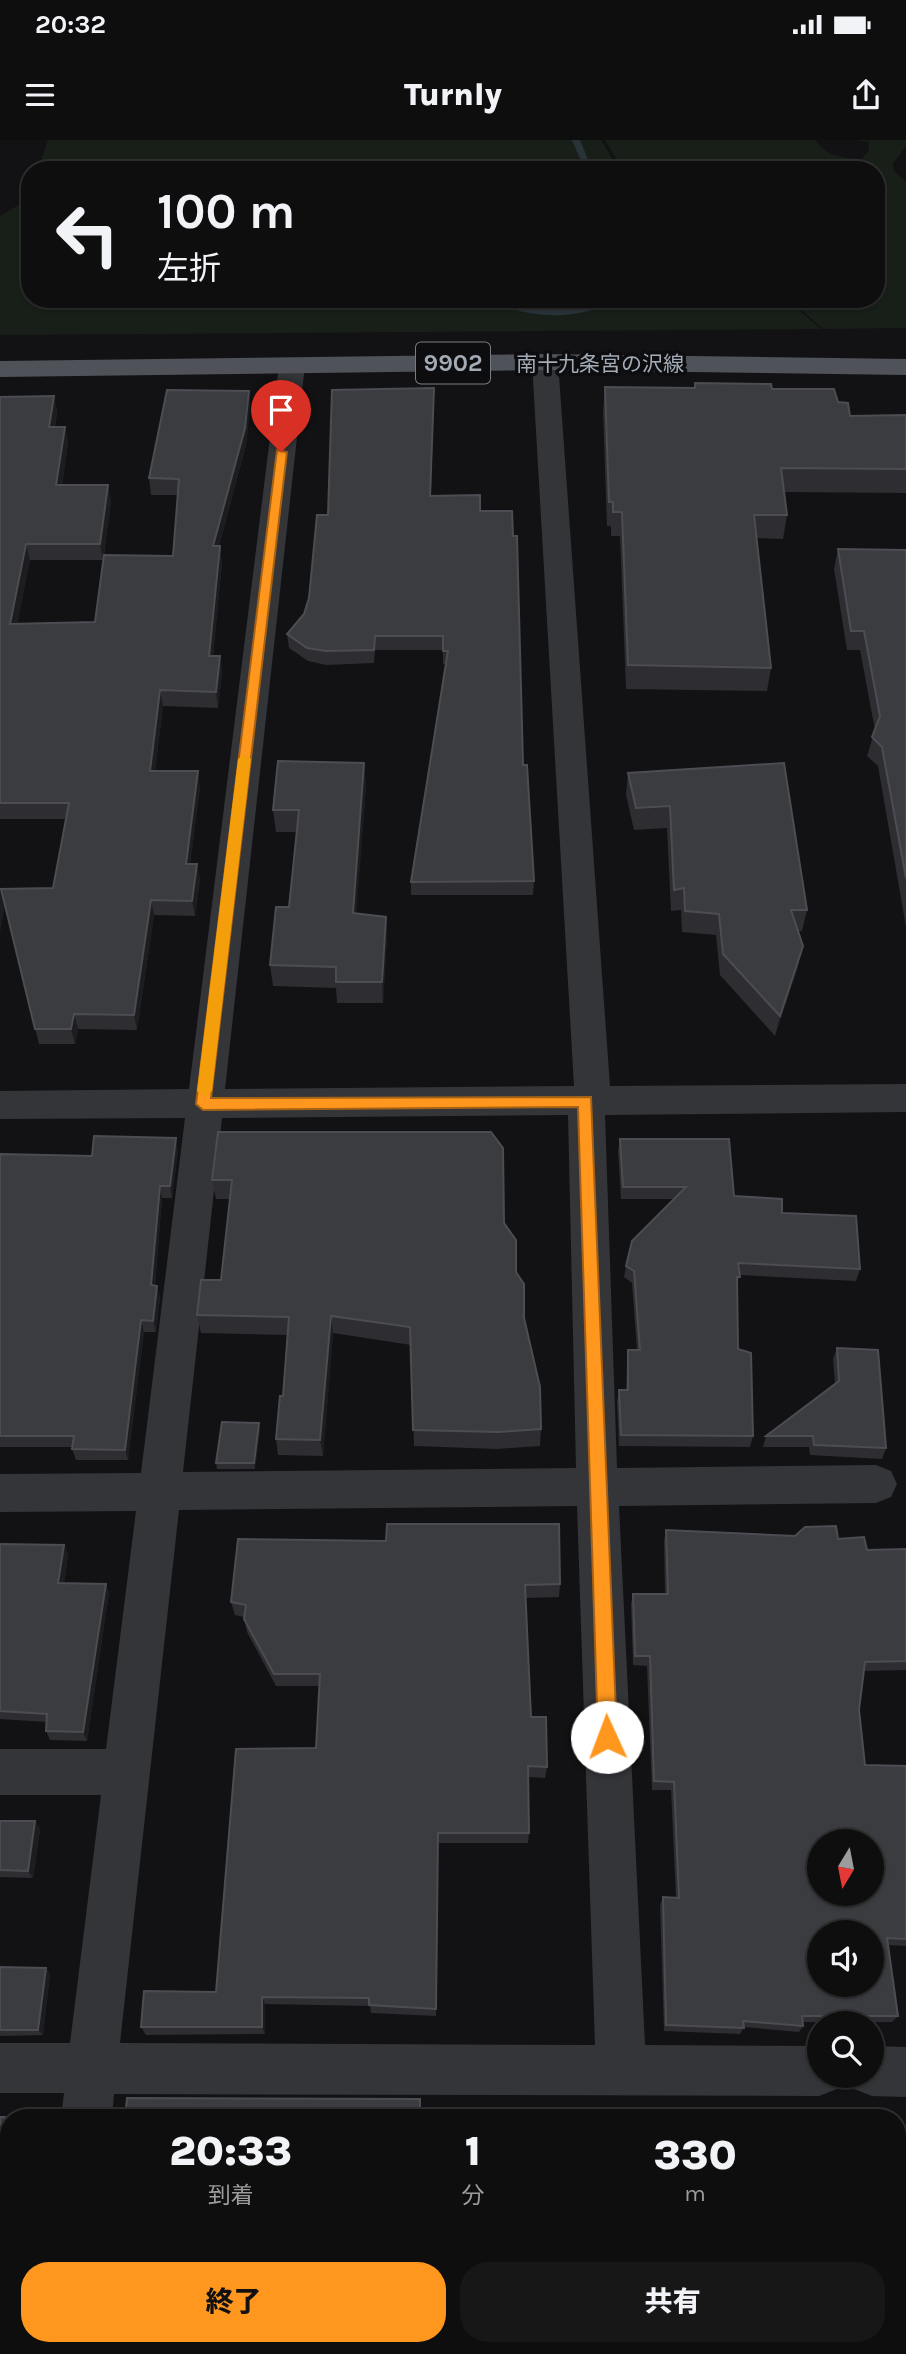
<!DOCTYPE html>
<html lang="ja">
<meta charset="utf-8">
<style>
body{margin:0;font-family:Karla,"Noto Sans JP",sans-serif;background:#171718;color:#f1f3f6;height:100vh;display:flex;flex-direction:column;font-size:26px;white-space:nowrap}
*{box-sizing:border-box;margin:0}
p{font-size:23px;color:#9b9c9e}
.icon{flex:none;width:38px;height:38px;fill:none;stroke:currentColor;stroke-width:2;stroke-linecap:round;stroke-linejoin:round}
.map{position:relative;flex:1;overflow:hidden}
.sheet{position:absolute;left:0px;top:1969px;width:906px;height:247px;display:flex;flex-direction:column;background:#0e0e0f;border-radius:28px 28px 0 0;box-shadow:0 2px 5px #0004,0 0 0 2px #2e2e2f}
.sheet>*{flex:none}
.hud{position:absolute;left:21px;top:21px;width:864px;height:147px;border-radius:28px;box-shadow:0 2px 5px #0004,0 0 0 2px #2e2e2f;background:#0e0e0f;color:#f1f3f6;overflow:hidden}
.needle{width:46px;rotate:190deg}
.fabs{position:absolute;left:807px;top:1689px;display:grid;gap:14px}
.fabs a{display:grid;place-items:center;width:77px;height:77px;border-radius:50%;background:#0e0e0f;box-shadow:0 2px 5px #0004,0 0 0 2px #2e2e2f;font-size:35px}
.pin{position:absolute;display:grid;place-items:center;width:60px;height:60px;color:#fff;margin:-72px -30px;border-radius:50% 50% 50% 0;rotate:-45deg;box-shadow:0 0 7px #0007}
.pin .icon{rotate:45deg}
.me{position:absolute;width:77px;margin:-38px;rotate:358deg;stroke-linejoin:round;filter:drop-shadow(0 0 5px #0008)}
.turn{display:flex;align-items:center;gap:24px;height:147px;padding:0 21px;font-size:32px}
.turn .icon{width:91px;height:91px;stroke-width:2.5}
.turn b{display:block;font-size:49px;line-height:60px}
.eta{display:flex;justify-content:space-evenly;align-items:center;height:119px;text-align:center}
.eta b{font-size:42px;font-weight:800;line-height:49px}
.cta{display:flex;gap:14px;margin-top:auto;padding:14px 21px}
.cta a{flex:1;height:80px;border-radius:28px;background:#ff971f;color:#111;font-size:28px;font-weight:800;line-height:80px;text-align:center}
.cta a+a{background:#171718;color:#f1f3f6}
.status{display:flex;justify-content:space-between;align-items:center;height:49px;padding:0 35px;background:#0e0e0f;direction:ltr}
.status svg{height:19px;fill:currentColor}
header{display:flex;justify-content:space-between;align-items:center;height:91px;padding:0 21px;background:#0e0e0f;font-size:32px;font-weight:800}
.map>svg:first-child{display:block}
</style>
<div class="status"><b>20:32</b><svg viewBox="0 0 49 12"><path d="M0 12V9h3v3zM5 12V6h3v6zM10 12V3h3v9zM15 12V0h3v12zM26 1h20v11H26zM47 4h2v5h-2z"/></svg></div>
<header><svg class="icon" aria-label="menu" viewBox="0 0 24 24"><path d="M4 6h16M4 12h16M4 18h16"/></svg>Turnly<svg class="icon" aria-label="share" viewBox="0 0 24 24"><path d="M12 15V3M7 8l5-5 5 5M5 13v7h14v-7"/></svg></header>
<div class="map">
<svg width="906" height="2214" viewBox="0 0 906 2214">
<rect width="100%" height="100%" fill="#121214"/>
<!-- green -->
<path fill="#181f18" d="M 48,0 L 601,0 L 619,30 L 38,30 Z
M 605,0 L 815,0 C 828,17 841,18 862,19 L 869,11 L 869,2 L 856,0 L 906,0 L 906,6 L 893,23 L 894,31 L 906,42 L 906,188 L 823,189 L 789,159 L 877,159 L 877,30 L 623,30 Z
M 30,53 L 30,159 L 786,159 L 821,189 L 0,195 L 0,76 L 27,60 Z"/>
<!-- water -->
<path fill="#283339" d="M 487,159 L 561,166 L 590,159 L 617,159 C 579,182 526,179 487,159 Z"/>
<g fill="none" stroke-linecap="round" stroke-linejoin="round">
<!-- stream -->
<path fill="#283339" fill-rule="evenodd" d="M 572,0 L 580,0 L 589,22 L 580,30 L 570,30 L 581,21 Z"/>
<!-- minor -->
<path fill="#333539" fill-rule="evenodd" d="M 545,214 L 554,217 L 558,222 L 610,946 L 906,944 L 906,972 L 605,975 L 617,1328 L 876,1325 L 891,1331 L 897,1344 L 891,1357 L 876,1363 L 619,1366 L 645,1905 L 819,1906 L 819,1936 L 842,1936 L 837,1949 L 819,1956 L 114,1954 L 112,1978 L 61,1978 L 64,1953 L 0,1953 L 0,1903 L 70,1903 L 101,1655 L 0,1655 L 0,1609 L 106,1609 L 136,1371 L 0,1372 L 0,1334 L 141,1333 L 185,978 L 0,979 L 0,951 L 189,949 L 279,225 L 283,220 L 301,220 L 305,225 L 225,949 L 574,946 L 532,222 L 536,217 ZM 568,975 L 576,1328 L 183,1332 L 222,978 ZM 577,1366 L 595,1905 L 120,1903 L 179,1370 Z
M 872,1906 L 906,1907 L 906,1957 L 872,1956 L 854,1949 L 849,1936 L 872,1936 Z
M 31,2207 L 85,2207 L 84,2214 L 30,2214 Z"/>
<!-- primary -->
<path fill="#4f5259" fill-rule="evenodd" d="M 545,214 L 906,219 L 906,235 L 545,230 L 0,237 L 0,221 Z"/>
</g>
<!-- wall -->
<path fill="#2e2e32" fill-rule="evenodd" d="M 695,243 L 772,249 L 838,262 L 850,276 L 906,275 L 906,353 L 784,352 L 787,375 L 783,399 L 757,398 L 771,528 L 767,551 L 626,549 L 620,396 L 611,396 L 611,386 L 607,386 L 603,271 L 605,247 L 695,248 Z
M 434,248 L 431,356 L 480,371 L 523,625 L 534,741 L 533,755 L 411,755 L 411,742 L 445,524 L 443,524 L 443,510 L 375,510 L 374,523 L 326,525 L 308,521 L 289,508 L 287,494 L 304,474 L 309,458 L 328,375 Z
M 249,251 L 250,267 L 246,305 L 219,406 L 220,406 L 222,423 L 213,516 L 220,516 L 222,532 L 218,568 L 163,566 L 155,631 L 200,647 L 190,724 L 197,724 L 200,739 L 195,776 L 154,775 L 137,890 L 78,889 L 75,904 L 39,904 L 5,766 L 0,749 L 53,748 L 66,679 L 0,679 L 0,257 L 54,256 L 57,272 L 55,287 L 65,287 L 68,303 L 62,345 L 108,345 L 111,361 L 104,415 L 173,416 L 178,355 L 151,355 L 149,338 ZM 30,420 L 103,420 L 95,482 L 17,484 Z
M 838,409 L 906,410 L 906,787 L 878,626 L 867,616 L 875,590 L 860,510 L 847,510 L 834,429 Z
M 364,623 L 366,645 L 356,773 L 386,777 L 387,798 L 383,863 L 337,863 L 336,848 L 273,846 L 270,825 L 289,767 L 297,692 L 276,692 L 273,670 Z
M 628,633 L 807,770 L 802,791 L 798,791 L 798,827 L 775,896 L 720,835 L 716,795 L 682,792 L 681,770 L 671,771 L 667,688 L 634,690 L 626,655 Z
M 218,992 L 504,1083 L 516,1132 L 524,1178 L 541,1289 L 540,1306 L 497,1309 L 414,1306 L 411,1205 L 333,1193 L 323,1316 L 278,1315 L 276,1299 L 283,1256 L 288,1195 L 201,1193 L 197,1175 L 221,1140 L 230,1059 L 216,1059 L 212,1040 Z
M 620,999 L 734,1056 L 782,1073 L 860,1129 L 856,1141 L 739,1135 L 737,1148 L 738,1209 L 753,1296 L 750,1307 L 619,1306 L 617,1261 L 619,1250 L 626,1250 L 627,1221 L 628,1210 L 637,1210 L 632,1143 L 624,1137 L 626,1126 L 674,1059 L 621,1059 L 618,1011 Z
M 178,1010 L 172,1058 L 162,1058 L 155,1146 L 160,1157 L 156,1192 L 144,1192 L 128,1320 L 76,1320 L 72,1309 L 72,1307 L 0,1307 L 0,1014 L 92,1016 Z
M 837,1208 L 886,1308 L 882,1319 L 810,1315 L 809,1307 L 763,1307 L 766,1296 L 835,1244 L 833,1219 Z
M 260,1289 L 255,1329 L 217,1329 L 216,1323 Z
M 666,1390 L 838,1399 L 867,1410 L 906,1409 L 906,1530 L 864,1531 L 859,1570 L 865,1625 L 906,1626 L 906,1806 L 888,1805 L 898,1876 L 892,1882 L 803,1882 L 803,1886 L 799,1892 L 744,1887 L 740,1894 L 664,1891 L 660,1765 L 663,1757 L 676,1758 L 671,1650 L 652,1650 L 647,1526 L 633,1525 L 631,1464 L 633,1454 L 665,1454 L 664,1401 Z
M 238,1399 L 560,1444 L 559,1457 L 526,1458 L 531,1577 L 547,1627 L 545,1638 L 528,1637 L 529,1693 L 528,1703 L 438,1703 L 436,1876 L 371,1873 L 370,1866 L 265,1864 L 265,1894 L 146,1895 L 141,1887 L 216,1852 L 316,1608 L 320,1546 L 276,1546 L 247,1492 L 244,1477 L 235,1475 L 231,1462 Z
M 0,1404 L 64,1405 L 68,1415 L 64,1443 L 109,1453 L 87,1601 L 50,1600 L 46,1591 L 47,1582 L 0,1579 Z
M 0,1681 L 35,1681 L 40,1689 L 33,1738 L 0,1737 Z
M 0,1827 L 50,1834 L 43,1895 L 0,1896 Z
M 904,2034 L 906,2214 L 846,2214 L 851,2207 L 898,2207 Z
M 0,2101 L 9,2101 L 9,2145 L 0,2145 Z
M 743,2207 L 761,2207 L 762,2214 L 738,2214 Z"/>
<!-- shaded-wall -->
<path fill="#1d1d20" d="M 249,251 L 250,267 L 246,305 L 215,422 L 213,406 Z
M 54,256 L 57,272 L 52,303 L 49,287 Z
M 65,287 L 68,303 L 60,361 L 56,345 Z
M 108,345 L 111,361 L 103,420 L 100,404 Z
M 26,404 L 30,420 L 14,500 L 10,484 Z
M 220,406 L 222,423 L 211,532 L 209,516 Z
M 220,516 L 222,532 L 218,568 L 216,552 Z
M 160,550 L 163,566 L 153,647 L 150,631 Z
M 364,623 L 366,645 L 355,794 L 353,773 Z
M 198,631 L 200,647 L 188,739 L 186,724 Z
M 197,724 L 200,739 L 195,776 L 192,761 Z
M 1,749 L 5,765 L 0,793 L 0,753 Z
M 151,760 L 154,775 L 137,890 L 134,875 Z
M 386,777 L 387,798 L 383,863 L 382,842 Z
M 803,806 L 798,827 L 775,896 L 780,876 Z
M 74,874 L 78,889 L 75,904 L 71,889 Z
M 176,998 L 178,1010 L 172,1058 L 170,1046 Z
M 160,1046 L 162,1058 L 154,1157 L 151,1145 Z
M 157,1146 L 160,1157 L 156,1192 L 153,1181 Z
M 331,1176 L 333,1193 L 323,1316 L 320,1300 Z
M 141,1180 L 144,1192 L 128,1320 L 125,1310 Z
M 259,1283 L 260,1289 L 255,1329 L 254,1323 Z
M 64,1405 L 68,1415 L 63,1453 L 58,1443 Z
M 106,1444 L 109,1453 L 87,1601 L 83,1592 Z
M 35,1681 L 40,1689 L 33,1738 L 28,1731 Z
M 46,1828 L 50,1834 L 43,1895 L 38,1890 Z
M 262,1857 L 265,1864 L 265,1894 L 262,1887 Z
M 5,1977 L 9,1979 L 9,2001 L 0,2093 L 0,2030 Z"/>
<!-- building -->
<path fill="#3a3c40" stroke="#4b4d53" stroke-width="2" fill-rule="evenodd" d="M 695,243 L 771,244 L 772,249 L 834,249 L 838,262 L 848,263 L 850,276 L 906,275 L 906,329 L 781,328 L 787,375 L 754,375 L 771,528 L 628,525 L 622,372 L 613,372 L 613,362 L 609,362 L 605,247 L 695,248 Z
M 434,248 L 430,356 L 480,355 L 480,371 L 512,371 L 513,396 L 517,396 L 523,625 L 527,625 L 534,741 L 411,742 L 448,511 L 443,511 L 443,496 L 375,496 L 374,510 L 326,511 L 307,508 L 287,494 L 304,474 L 309,458 L 317,375 L 328,375 L 332,250 Z
M 167,250 L 249,251 L 245,288 L 213,406 L 220,406 L 209,516 L 220,516 L 216,552 L 160,550 L 150,631 L 198,631 L 186,724 L 197,724 L 192,761 L 151,760 L 134,875 L 74,874 L 71,889 L 35,889 L 1,749 L 53,748 L 69,663 L 0,663 L 0,257 L 54,256 L 49,287 L 65,287 L 56,345 L 108,345 L 100,404 L 26,404 L 10,484 L 95,482 L 104,415 L 173,416 L 179,339 L 149,338 Z
M 838,409 L 906,410 L 906,738 L 882,607 L 872,597 L 880,576 L 864,491 L 851,491 Z
M 278,621 L 364,623 L 353,773 L 386,777 L 382,842 L 336,842 L 336,827 L 270,825 L 276,767 L 289,767 L 299,670 L 273,670 Z
M 784,623 L 807,770 L 791,770 L 803,806 L 780,876 L 723,814 L 719,774 L 685,771 L 684,748 L 674,750 L 670,666 L 636,668 L 628,633 Z
M 218,992 L 491,992 L 503,1008 L 504,1083 L 516,1100 L 516,1132 L 524,1144 L 524,1178 L 540,1247 L 541,1289 L 498,1292 L 413,1290 L 410,1187 L 331,1176 L 320,1300 L 276,1299 L 280,1256 L 283,1256 L 289,1177 L 197,1175 L 201,1140 L 221,1140 L 232,1040 L 212,1040 Z
M 94,996 L 176,998 L 170,1046 L 160,1046 L 151,1145 L 157,1146 L 153,1181 L 141,1180 L 125,1310 L 72,1309 L 74,1296 L 0,1296 L 0,1014 L 92,1016 Z
M 620,999 L 729,999 L 734,1056 L 782,1059 L 782,1073 L 856,1076 L 860,1129 L 738,1123 L 740,1137 L 737,1137 L 738,1209 L 751,1213 L 753,1296 L 621,1295 L 619,1250 L 628,1250 L 628,1210 L 640,1210 L 634,1131 L 626,1126 L 632,1101 L 686,1047 L 623,1047 Z
M 837,1208 L 878,1210 L 886,1308 L 814,1305 L 813,1296 L 766,1296 L 839,1241 Z
M 222,1282 L 259,1283 L 254,1323 L 216,1323 Z
M 387,1384 L 559,1384 L 560,1444 L 525,1445 L 531,1577 L 546,1577 L 547,1627 L 528,1626 L 529,1693 L 438,1693 L 436,1869 L 369,1865 L 369,1858 L 262,1857 L 262,1887 L 141,1887 L 144,1851 L 216,1852 L 236,1609 L 316,1608 L 320,1534 L 274,1534 L 244,1479 L 246,1465 L 231,1462 L 238,1399 L 386,1401 Z
M 836,1386 L 838,1399 L 864,1397 L 867,1410 L 906,1409 L 906,1521 L 865,1522 L 859,1570 L 865,1625 L 906,1626 L 906,1799 L 887,1798 L 898,1876 L 802,1876 L 803,1886 L 743,1881 L 744,1888 L 666,1885 L 663,1757 L 679,1758 L 674,1642 L 654,1641 L 650,1516 L 635,1516 L 633,1454 L 668,1454 L 666,1390 L 795,1396 L 805,1387 ZM 819,1701 L 872,1701 L 872,1754 L 819,1754 ZM 819,1792 L 872,1792 L 872,1844 L 819,1844 Z
M 0,1404 L 64,1405 L 58,1443 L 106,1444 L 83,1592 L 46,1591 L 47,1574 L 0,1571 Z
M 0,1681 L 35,1681 L 28,1731 L 0,1730 Z
M 0,1827 L 46,1828 L 38,1890 L 0,1890 Z
M 127,1958 L 420,1959 L 420,1978 L 125,1978 Z
M 0,1977 L 5,1977 L 0,2030 Z
M 898,2019 L 906,2019 L 906,2030 L 904,2034 L 906,2036 L 906,2214 L 853,2214 L 857,2207 L 898,2207 Z
M 0,2101 L 9,2101 L 9,2143 L 0,2143 Z
M 466,2207 L 653,2207 L 653,2214 L 466,2214 Z
M 747,2207 L 761,2207 L 762,2214 L 743,2214 Z"/>
<!-- route -->
<path fill="#ff971f" stroke="#a66214" stroke-width="2" d="M 277,310 L 287,312 L 211,958 L 591,957 L 617,1597 L 614,1604 L 607,1607 L 601,1604 L 598,1597 L 578,967 L 203,970 L 196,964 Z"/>
<!-- slow -->
<path fill="#f59e0b" d="M 245,614 L 251,619 L 212,951 L 205,957 L 197,951 L 238,619 Z"/>
<g text-anchor="middle" stroke-width="7" stroke-linejoin="round" paint-order="stroke">
<!-- far-street labels -->
<g font-size="21" fill="#a3abb6" stroke="#0d0d0f">
<text x="600" y="231">南十九条宮の沢線</text>
</g>
<!-- shield labels -->
<rect fill="#0d0d0f" stroke="#767c84" stroke-width="2" x="416" y="202.5" width="74" height="41" rx="5"/>
<g font-size="24" font-weight="bold" fill="#a3abb6">
<text x="453" y="231">9902</text>
</g>
</g>
</svg>
<div class="fabs">
<a><svg class="needle" viewBox="-14 -14 28 28"><path d="M0-13l5 13h-10z" fill="#e53935"/><path d="M0 13l5-13h-10z" fill="#9b9c9e"/></svg></a>
<a><svg class="icon" aria-label="sound" viewBox="0 0 24 24"><path d="M4 9h4l5-4v14l-5-4H4zM17 9q2 3 0 6"/></svg></a>
<a><svg class="icon" aria-label="search" viewBox="0 0 24 24"><circle cx="10" cy="10" r="6"/><path d="M15 15l6 6"/></svg></a>
</div>
<div class="pin" style="left:281px;top:312px;background:#d93025"><svg class="icon" aria-label="arrive" viewBox="0 0 24 24"><path d="M6 21V4h12l-3 4 3 4H6"/></svg></div>
<svg class="me" style="left:607px;top:1597px" viewBox="-20 -20 40 40"><circle r="19" fill="#fff"/><path d="M0-13L10 11 0 6-10 11z" fill="#ff971f"/></svg>
<div class="hud">
<div class="turn"><svg class="icon" aria-label="left" viewBox="0 0 24 24"><path d="M17 20v-9H6M10 6l-5 5 5 5"/></svg><div><b>100 m</b>左折</div></div>
</div>
<section class="sheet">
<div class="eta">
<div><b>20:33</b><p>到着</p></div>
<div><b>1</b><p>分</p></div>
<div><b>330</b><p>m</p></div>
</div>
<div class="cta"><a>終了</a><a>共有</a></div>
</section>
</div>
